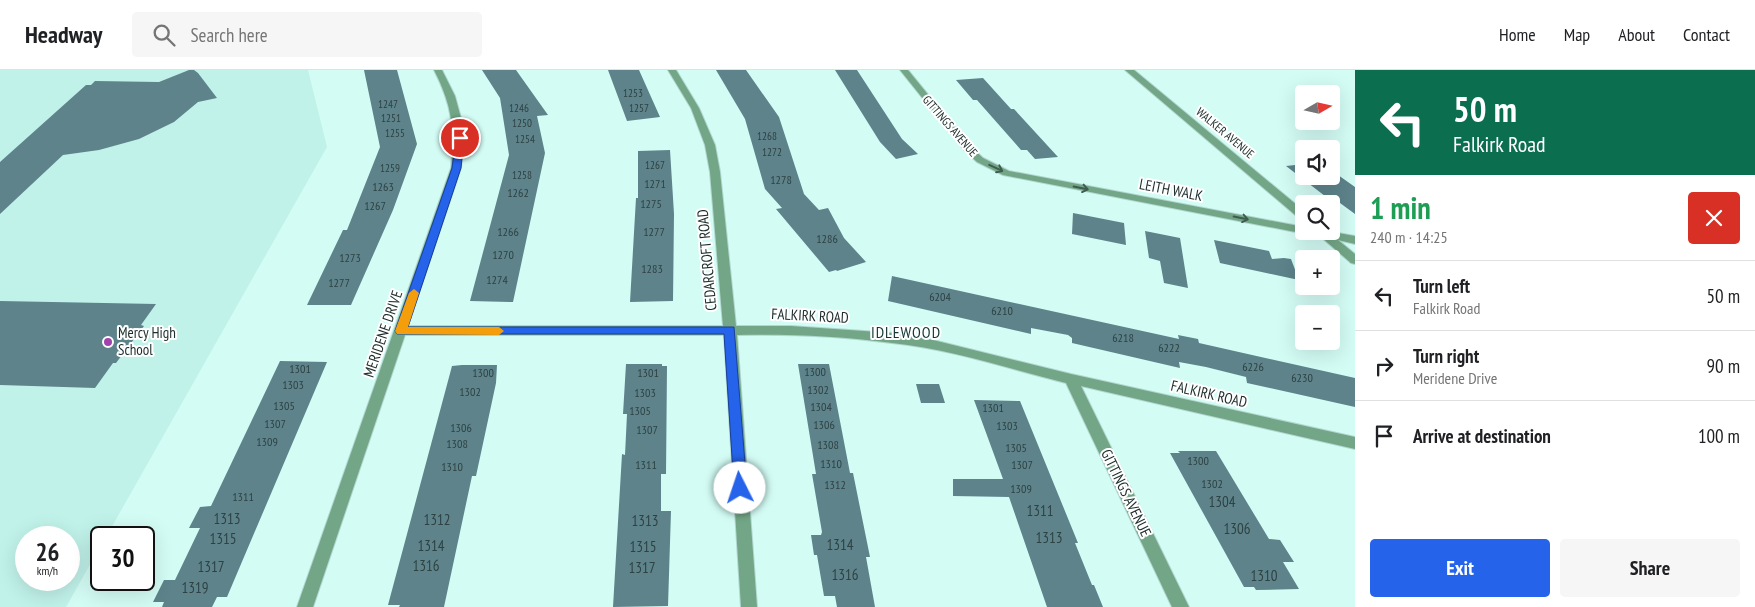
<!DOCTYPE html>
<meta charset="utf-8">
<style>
body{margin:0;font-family:"PT Sans Narrow",sans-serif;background:#f6f6f6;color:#202124;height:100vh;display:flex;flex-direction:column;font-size:19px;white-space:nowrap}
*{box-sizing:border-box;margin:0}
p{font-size:16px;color:#757577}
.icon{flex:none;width:28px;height:28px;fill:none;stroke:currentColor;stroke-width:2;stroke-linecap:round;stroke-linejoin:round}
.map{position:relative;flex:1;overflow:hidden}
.drawer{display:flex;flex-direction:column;background:#fff;width:400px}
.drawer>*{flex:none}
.banner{background:#0b6e4f;color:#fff;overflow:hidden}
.needle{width:32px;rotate:81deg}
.fabs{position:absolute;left:1295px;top:15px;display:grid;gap:10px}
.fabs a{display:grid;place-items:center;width:45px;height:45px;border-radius:5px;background:#fff;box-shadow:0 5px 20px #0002;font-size:25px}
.speed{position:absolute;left:15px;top:456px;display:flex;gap:10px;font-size:25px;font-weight:700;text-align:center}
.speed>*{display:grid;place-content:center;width:65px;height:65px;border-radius:50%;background:#fff;box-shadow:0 5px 20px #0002;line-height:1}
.speed small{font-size:12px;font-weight:400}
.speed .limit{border:2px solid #111;border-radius:8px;background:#fff;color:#111}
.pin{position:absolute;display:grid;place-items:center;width:42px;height:42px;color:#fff;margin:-21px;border:2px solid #fff;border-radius:50%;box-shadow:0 1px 5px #0007}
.me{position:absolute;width:55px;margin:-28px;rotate:356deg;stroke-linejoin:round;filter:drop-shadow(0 0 4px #0008)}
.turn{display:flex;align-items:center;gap:18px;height:105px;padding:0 15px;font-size:22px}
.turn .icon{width:65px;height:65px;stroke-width:2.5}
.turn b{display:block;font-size:35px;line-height:42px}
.round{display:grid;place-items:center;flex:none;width:52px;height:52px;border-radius:5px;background:#f6f6f6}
.overview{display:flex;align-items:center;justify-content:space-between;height:85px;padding:0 15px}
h1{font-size:30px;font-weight:700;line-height:38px;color:#1e9e55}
.primary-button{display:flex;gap:10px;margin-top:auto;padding:10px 15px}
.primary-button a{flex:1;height:58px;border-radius:5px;background:#2563eb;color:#fff;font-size:20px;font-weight:700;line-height:58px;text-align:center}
.primary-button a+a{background:#f6f6f6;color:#202124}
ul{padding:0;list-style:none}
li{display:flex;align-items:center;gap:15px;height:70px;padding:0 15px;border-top:1px solid #e0e0e0}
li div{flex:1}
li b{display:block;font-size:19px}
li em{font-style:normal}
header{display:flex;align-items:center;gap:30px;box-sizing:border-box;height:70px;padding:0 25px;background:#fff;border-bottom:1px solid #e0e0e0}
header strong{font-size:24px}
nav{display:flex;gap:28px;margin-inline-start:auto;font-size:18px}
.search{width:350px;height:45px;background:#f6f6f6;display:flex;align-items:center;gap:12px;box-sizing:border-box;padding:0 18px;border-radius:5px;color:#757577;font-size:19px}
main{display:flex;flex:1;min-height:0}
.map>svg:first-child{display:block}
</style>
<header>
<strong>Headway</strong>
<div class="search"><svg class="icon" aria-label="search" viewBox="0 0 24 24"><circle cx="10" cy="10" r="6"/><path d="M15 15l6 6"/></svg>Search here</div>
<nav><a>Home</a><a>Map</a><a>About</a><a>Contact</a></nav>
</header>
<main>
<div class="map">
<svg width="1355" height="537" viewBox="0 0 1355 537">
<rect width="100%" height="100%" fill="#d3fcf5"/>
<!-- built -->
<path fill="#c0f2ea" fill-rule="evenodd" d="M 0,0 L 308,0 L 327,77 L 106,467 L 101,468 L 101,475 L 66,537 L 0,537 ZM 26,468 L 69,468 L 69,510 L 26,510 Z"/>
<!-- building -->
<path fill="#5e838b" d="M 189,0 L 194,0 L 198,3 L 217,28 L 198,32 L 174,52 L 139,69 L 99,80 L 63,85 L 0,144 L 0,92 L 86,15 L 91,15 L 95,11 L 159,12 Z
M 364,0 L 397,0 L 417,74 L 393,140 L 351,235 L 307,235 L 343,160 L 347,160 L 380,77 Z
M 482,0 L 516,0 L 548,45 L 537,46 L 545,83 L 513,232 L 470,231 L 509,85 L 500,28 Z
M 608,0 L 639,0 L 660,47 L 627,51 Z
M 716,0 L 746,0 L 779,47 L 804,124 L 819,140 L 828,138 L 844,168 L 866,192 L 837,201 L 836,200 L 829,202 L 776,139 L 782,138 L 765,119 L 745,49 Z
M 835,0 L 857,0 L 902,69 L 918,84 L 896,89 L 880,72 Z
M 983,8 L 1011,39 L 1014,39 L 1058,87 L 1035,89 L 1027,80 L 1021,80 L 977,30 L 973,30 L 956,10 Z
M 670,80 L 674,144 L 673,231 L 630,232 L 636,128 L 638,128 L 638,81 Z
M 1304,94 L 1304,106 L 1331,106 L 1331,100 L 1355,117 L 1355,144 L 1340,133 L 1334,133 L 1286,96 Z
M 1073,143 L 1124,153 L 1126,175 L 1072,164 Z
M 1145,161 L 1180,168 L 1188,218 L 1164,213 L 1160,191 L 1149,188 Z
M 1214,170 L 1269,181 L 1272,189 L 1284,188 L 1291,189 L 1299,210 L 1220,193 Z
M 892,206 L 1179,269 L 1178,265 L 1198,269 L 1199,273 L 1355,308 L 1355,337 L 1247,313 L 1246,307 L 1206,297 L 1179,292 L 1180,298 L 1072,273 L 1072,268 L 1068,265 L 1031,258 L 1031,264 L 888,231 Z
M 0,231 L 156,234 L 141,255 L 144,256 L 116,293 L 113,293 L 95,318 L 0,315 Z
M 280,291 L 327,292 L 227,527 L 217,527 L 212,537 L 162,537 L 164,532 L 153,532 L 164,510 L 175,510 L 200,458 L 189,458 L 200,437 L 211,436 Z
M 626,294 L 662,294 L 662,296 L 667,296 L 666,404 L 661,404 L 661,441 L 671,441 L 668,536 L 613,537 L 622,384 L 625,385 L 627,344 L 623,344 Z
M 798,294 L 829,294 L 850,403 L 853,403 L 870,487 L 866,487 L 875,537 L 837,537 L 835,526 L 824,526 L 817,485 L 814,485 L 811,465 L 821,465 L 822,462 L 812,404 L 816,404 Z
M 462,295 L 497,295 L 496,313 L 476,406 L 472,406 L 444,537 L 399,537 L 400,535 L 388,535 L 452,296 Z
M 916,314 L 939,314 L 945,333 L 921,333 Z
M 974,330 L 1020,331 L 1078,473 L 1075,473 L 1092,515 L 1094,515 L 1103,537 L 1047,537 L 1009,427 L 953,426 L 953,409 L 1003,409 Z
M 1178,381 L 1216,381 L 1269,469 L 1280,470 L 1294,492 L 1283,492 L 1299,519 L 1256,520 L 1254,517 L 1244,517 L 1170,383 L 1180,383 Z"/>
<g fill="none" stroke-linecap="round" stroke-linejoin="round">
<defs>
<path id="minor" d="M 434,0 L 442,0 L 455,26 L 461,48 L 463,70 L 461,98 L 408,256 L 723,256 L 710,102 L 705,75 L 691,38 L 668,0 L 676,0 L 699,38 L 715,75 L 720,102 L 736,256 L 791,256 L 893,263 L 933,270 L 1071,304 L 1355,367 L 1355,379 L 1081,316 L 1189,537 L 1172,537 L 1066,313 C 1009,299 951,279 892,273 C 841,266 788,264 737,265 L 757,537 L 741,537 L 724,265 L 405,265 L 313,537 L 297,537 L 451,98 C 455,59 452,35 434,0 Z
M 900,0 L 908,0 L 970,76 L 983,88 L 1009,101 L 1304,157 L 1304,161 L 1327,161 L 1355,166 L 1355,174 L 1338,170 L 1355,184 L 1355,194 L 1351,193 L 1321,167 L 1003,105 L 977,92 L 964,80 Z
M 1125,0 L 1134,0 L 1304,141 L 1304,150 L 1300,149 Z"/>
</defs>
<!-- minor casing -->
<use href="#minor" stroke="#b2d7d1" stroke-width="2"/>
<!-- minor -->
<use href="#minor" fill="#72a686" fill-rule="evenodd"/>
</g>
<!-- one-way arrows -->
<defs><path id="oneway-shaft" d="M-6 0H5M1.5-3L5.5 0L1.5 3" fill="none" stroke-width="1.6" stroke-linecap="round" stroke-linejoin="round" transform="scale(1.25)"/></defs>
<g stroke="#3f5d4f">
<use href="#oneway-shaft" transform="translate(996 98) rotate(25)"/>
<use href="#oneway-shaft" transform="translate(1081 118) rotate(11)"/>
<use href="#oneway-shaft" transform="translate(1241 148) rotate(11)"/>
</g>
<!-- route -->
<path fill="#2563eb" stroke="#184099" d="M 460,65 L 464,68 L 461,98 L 408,257 L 734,257 L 747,418 L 745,422 L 740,424 L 736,422 L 734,418 L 724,264 L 397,264 L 395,261 L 452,98 L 456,68 Z"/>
<!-- slow -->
<path fill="#f59e0b" d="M 414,219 L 419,223 L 408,257 L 499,257 L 504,261 L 499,265 L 397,264 L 395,261 L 409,223 Z"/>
<!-- markers -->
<circle fill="#a143ac" stroke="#fff" stroke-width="2" cx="108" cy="272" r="5"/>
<g text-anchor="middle" stroke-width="4" stroke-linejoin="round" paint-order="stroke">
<!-- far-number labels -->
<g font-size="11" fill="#2d4243">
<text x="633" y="27">1253</text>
<text x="388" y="38">1247</text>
<text x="519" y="42">1246</text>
<text x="639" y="42">1257</text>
<text x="391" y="52">1251</text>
<text x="522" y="57">1250</text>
<text x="395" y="67">1255</text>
<text x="767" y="70">1268</text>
<text x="525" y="73">1254</text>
<text x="772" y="86">1272</text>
<text x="655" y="99">1267</text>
<text x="390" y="102">1259</text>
<text x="522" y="109">1258</text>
</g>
<!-- far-street labels -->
<g font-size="12" fill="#1d2d2b" stroke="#fff">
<text transform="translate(950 56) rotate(49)" y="4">GITTINGS AVENUE</text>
<text transform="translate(1225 63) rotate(40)" y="4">WALKER AVENUE</text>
</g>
<!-- number labels -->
<g font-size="12" fill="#2d4243">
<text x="781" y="114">1278</text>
<text x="655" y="118">1271</text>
<text x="383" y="121">1263</text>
<text x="518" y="127">1262</text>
<text x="651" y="138">1275</text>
<text x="375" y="140">1267</text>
<text x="508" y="166">1266</text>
<text x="654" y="166">1277</text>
<text x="827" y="173">1286</text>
<text x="503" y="189">1270</text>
<text x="350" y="192">1273</text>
<text x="652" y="203">1283</text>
<text x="497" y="214">1274</text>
<text x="339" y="217">1277</text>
<text x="940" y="231">6204</text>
<text x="1002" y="245">6210</text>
<text x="1123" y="272">6218</text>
<text x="1169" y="282">6222</text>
<text x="1253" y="301">6226</text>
<text x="300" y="303">1301</text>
<text x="815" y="306">1300</text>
<text x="483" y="307">1300</text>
<text x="648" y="307">1301</text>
<text x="1302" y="312">6230</text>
<text x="293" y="319">1303</text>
<text x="818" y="324">1302</text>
<text x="470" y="326">1302</text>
<text x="645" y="327">1303</text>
<text x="284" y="340">1305</text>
<text x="821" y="341">1304</text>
<text x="993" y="342">1301</text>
<text x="640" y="345">1305</text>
<text x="275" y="358">1307</text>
<text x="824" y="359">1306</text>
<text x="1007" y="360">1303</text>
<text x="461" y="362">1306</text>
<text x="647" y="364">1307</text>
<text x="267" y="376">1309</text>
<text x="457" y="378">1308</text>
<text x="828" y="379">1308</text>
<text x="1016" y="382">1305</text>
<text x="1198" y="395">1300</text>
<text x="831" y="398">1310</text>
<text x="646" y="399">1311</text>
<text x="1022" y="399">1307</text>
<text x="452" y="401">1310</text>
<text x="1212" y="418">1302</text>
<text x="835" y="419">1312</text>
<text x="1021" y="423">1309</text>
<text x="243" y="431">1311</text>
</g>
<!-- street labels -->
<g font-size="15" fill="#1d2d2b" stroke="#fff">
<text transform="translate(1171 120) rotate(11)" y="5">LEITH WALK</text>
<text transform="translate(707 190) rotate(-95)" y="5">CEDARCROFT ROAD</text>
<text transform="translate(810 246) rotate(3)" y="5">FALKIRK ROAD</text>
<text transform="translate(383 264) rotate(-71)" y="5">MERIDENE DRIVE</text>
<text transform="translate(1209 324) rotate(13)" y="5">FALKIRK ROAD</text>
<text transform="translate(1126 423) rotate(64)" y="5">GITTINGS AVENUE</text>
</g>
<!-- poi labels -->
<g font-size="15" fill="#1d2d2b" stroke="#fff" text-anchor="start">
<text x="118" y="268">Mercy High<tspan x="118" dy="17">School</tspan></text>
</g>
<!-- near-number labels -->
<g font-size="15" fill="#2d4243">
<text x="1222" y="437">1304</text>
<text x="1040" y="446">1311</text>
<text x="227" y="454">1313</text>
<text x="437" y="455">1312</text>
<text x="645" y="456">1313</text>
<text x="1237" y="464">1306</text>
<text x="1049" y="473">1313</text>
<text x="223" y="474">1315</text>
<text x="840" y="480">1314</text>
<text x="431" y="481">1314</text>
<text x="643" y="482">1315</text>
<text x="426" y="501">1316</text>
<text x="211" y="502">1317</text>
<text x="642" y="503">1317</text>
<text x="845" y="510">1316</text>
<text x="1264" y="511">1310</text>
<text x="195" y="523">1319</text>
</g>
<!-- neighbourhood labels -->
<g font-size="16" letter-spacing="1" fill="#133834" stroke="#fff">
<text x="906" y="268">IDLEWOOD</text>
</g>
</g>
</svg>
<div class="fabs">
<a><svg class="needle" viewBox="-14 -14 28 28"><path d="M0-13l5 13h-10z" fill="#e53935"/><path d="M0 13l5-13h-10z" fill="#757577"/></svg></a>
<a><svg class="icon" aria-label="sound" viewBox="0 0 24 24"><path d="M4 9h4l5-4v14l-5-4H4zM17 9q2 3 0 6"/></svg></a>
<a><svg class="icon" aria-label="search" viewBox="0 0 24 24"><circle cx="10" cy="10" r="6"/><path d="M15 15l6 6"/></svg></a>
<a>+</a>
<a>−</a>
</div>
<div class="speed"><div>26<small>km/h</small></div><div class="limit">30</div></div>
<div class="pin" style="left:460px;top:68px;background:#d93025"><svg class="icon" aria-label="arrive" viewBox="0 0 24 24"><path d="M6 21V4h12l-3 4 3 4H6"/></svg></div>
<svg class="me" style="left:740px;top:418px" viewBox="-20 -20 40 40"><circle r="19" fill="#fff"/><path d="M0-13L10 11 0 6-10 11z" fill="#2563eb"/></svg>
</div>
<section class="drawer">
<div class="banner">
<div class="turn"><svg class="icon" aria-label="left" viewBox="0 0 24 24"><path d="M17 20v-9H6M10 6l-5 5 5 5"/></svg><div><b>50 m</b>Falkirk Road</div></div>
</div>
<div class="overview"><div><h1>1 min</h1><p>240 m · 14:25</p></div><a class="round" style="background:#d93025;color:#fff"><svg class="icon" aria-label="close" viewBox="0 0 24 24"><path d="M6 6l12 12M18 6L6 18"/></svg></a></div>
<ul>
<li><svg class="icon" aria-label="left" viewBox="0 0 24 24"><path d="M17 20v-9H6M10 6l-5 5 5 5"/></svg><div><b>Turn left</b><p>Falkirk Road</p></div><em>50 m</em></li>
<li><svg class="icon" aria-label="right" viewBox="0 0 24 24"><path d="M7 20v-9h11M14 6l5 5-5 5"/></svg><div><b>Turn right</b><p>Meridene Drive</p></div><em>90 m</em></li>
<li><svg class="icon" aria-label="arrive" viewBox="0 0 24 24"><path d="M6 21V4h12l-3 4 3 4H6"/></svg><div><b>Arrive at destination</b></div><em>100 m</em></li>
</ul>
<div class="primary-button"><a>Exit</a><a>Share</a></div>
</section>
</main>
